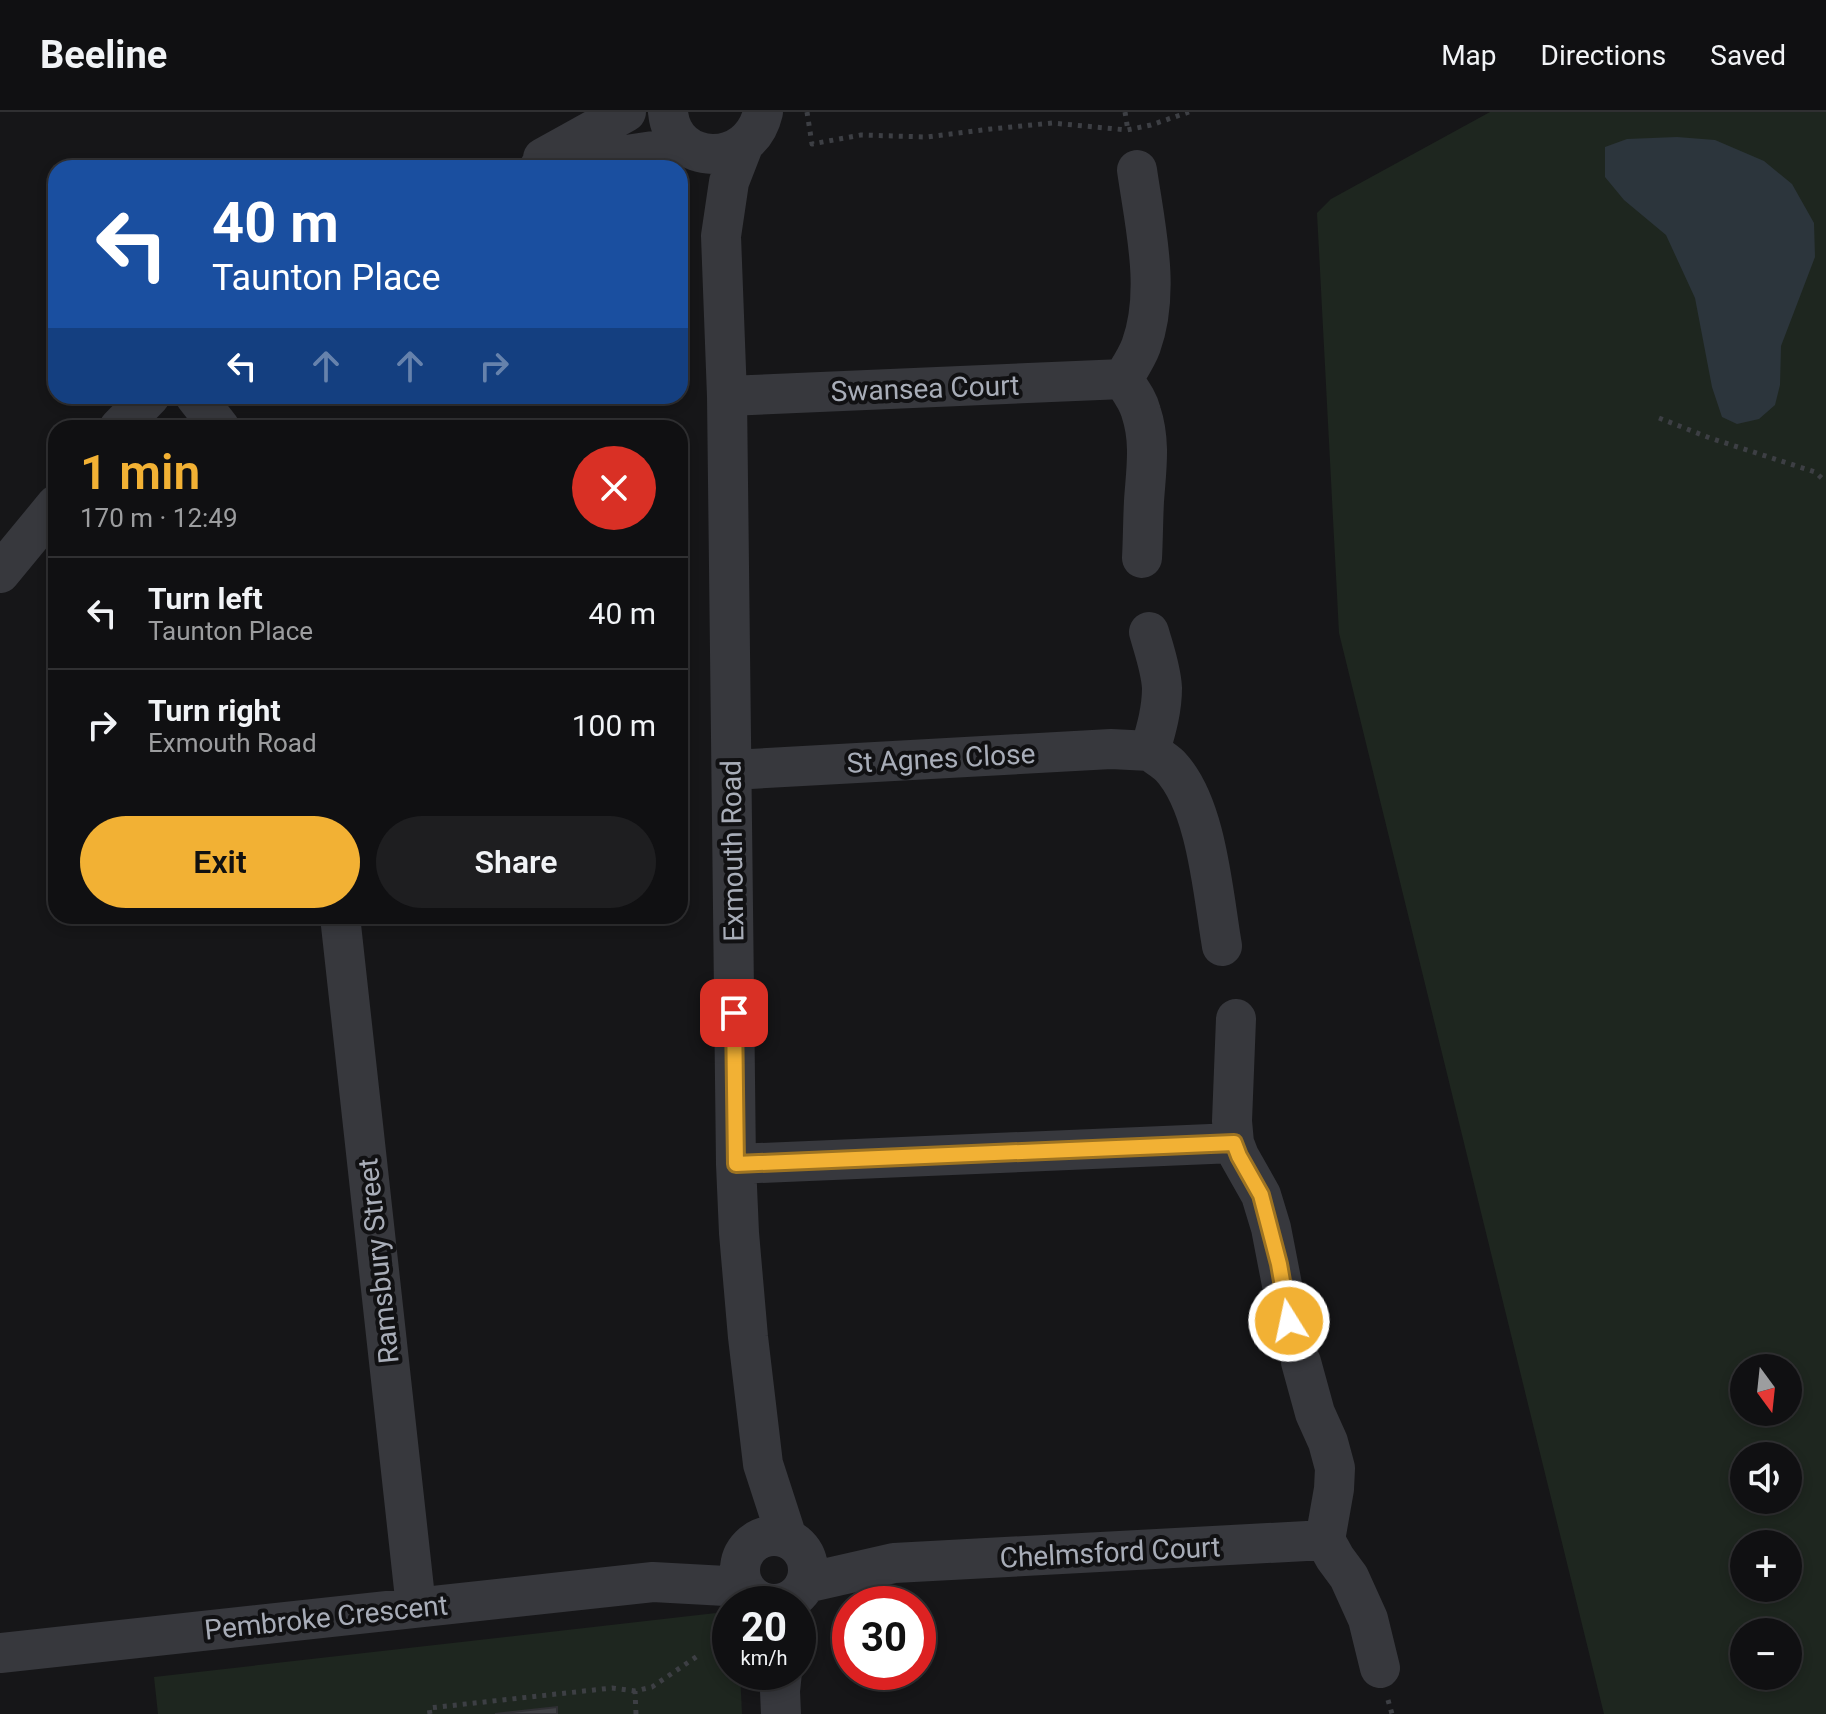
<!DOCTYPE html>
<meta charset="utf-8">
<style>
body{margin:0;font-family:Roboto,sans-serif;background:#1e1e20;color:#f1f3f6;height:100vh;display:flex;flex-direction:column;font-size:30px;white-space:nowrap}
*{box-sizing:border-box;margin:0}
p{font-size:26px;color:#9c9d9f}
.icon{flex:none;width:44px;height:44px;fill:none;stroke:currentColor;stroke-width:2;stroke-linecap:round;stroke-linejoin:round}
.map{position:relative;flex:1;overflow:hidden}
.sheet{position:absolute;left:48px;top:308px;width:640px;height:504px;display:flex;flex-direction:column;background:#101012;border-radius:24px;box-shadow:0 4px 12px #0003,0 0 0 2px #303032}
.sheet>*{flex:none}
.banner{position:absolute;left:48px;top:48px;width:640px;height:244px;border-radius:24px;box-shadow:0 4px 12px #0003,0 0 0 2px #303032;background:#1a4fa0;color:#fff;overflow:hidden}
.needle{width:52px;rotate:165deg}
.fabs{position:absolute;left:1730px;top:1242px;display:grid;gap:16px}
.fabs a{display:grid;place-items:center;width:72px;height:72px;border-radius:50%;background:#101012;box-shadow:0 4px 12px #0003,0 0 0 2px #303032;font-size:40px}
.speed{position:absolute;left:712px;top:1474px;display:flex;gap:16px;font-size:40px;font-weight:700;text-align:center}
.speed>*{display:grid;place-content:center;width:104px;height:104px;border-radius:50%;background:#101012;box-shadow:0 4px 12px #0003,0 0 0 2px #303032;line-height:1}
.speed small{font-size:20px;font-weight:400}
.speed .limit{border:12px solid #d22;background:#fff;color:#111}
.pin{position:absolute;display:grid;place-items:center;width:68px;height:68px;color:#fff;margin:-34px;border-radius:16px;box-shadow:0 4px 12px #0006}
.me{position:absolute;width:88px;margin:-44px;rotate:350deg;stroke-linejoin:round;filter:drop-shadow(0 0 6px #0008)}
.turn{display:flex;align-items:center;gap:28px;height:168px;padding:0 32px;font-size:36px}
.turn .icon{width:104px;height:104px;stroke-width:2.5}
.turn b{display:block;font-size:56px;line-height:68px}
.lanes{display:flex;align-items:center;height:76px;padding:0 32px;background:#0003;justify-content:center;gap:40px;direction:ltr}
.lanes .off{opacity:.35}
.round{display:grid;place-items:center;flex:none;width:84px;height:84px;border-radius:42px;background:#1e1e20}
.headline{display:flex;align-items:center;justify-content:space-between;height:136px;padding:0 32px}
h1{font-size:48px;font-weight:600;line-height:60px;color:#f2b134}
.button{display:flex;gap:16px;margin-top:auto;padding:16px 32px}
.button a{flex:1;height:92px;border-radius:48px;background:#f2b134;color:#111;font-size:32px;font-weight:600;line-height:92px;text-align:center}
.button a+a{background:#1e1e20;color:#f1f3f6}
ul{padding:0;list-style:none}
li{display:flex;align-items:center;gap:24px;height:112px;padding:0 32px;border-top:2px solid #303032}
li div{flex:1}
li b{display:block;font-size:30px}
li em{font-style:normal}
header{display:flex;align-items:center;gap:48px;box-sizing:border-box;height:112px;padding:0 40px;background:#101012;border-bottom:2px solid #303032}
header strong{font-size:38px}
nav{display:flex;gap:44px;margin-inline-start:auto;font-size:28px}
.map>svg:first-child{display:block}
</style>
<header>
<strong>Beeline</strong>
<nav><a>Map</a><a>Directions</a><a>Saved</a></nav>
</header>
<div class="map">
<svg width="1826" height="1602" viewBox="0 0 1826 1602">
<rect width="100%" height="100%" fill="#161618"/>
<!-- green -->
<path fill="#1e261f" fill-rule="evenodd" d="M 1490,0 L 1826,0 L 1826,1602 L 1604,1602 L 1339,521 L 1317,101 L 1331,87 ZM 1744,1256 L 1788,1256 L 1788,1300 L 1744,1300 ZM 1744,1344 L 1788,1344 L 1788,1388 L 1744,1388 ZM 1744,1432 L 1788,1432 L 1788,1476 L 1744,1476 ZM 1744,1520 L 1788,1520 L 1788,1564 L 1744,1564 Z
M 716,1501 L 730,1514 L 730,1560 L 740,1560 L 742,1602 L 158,1602 L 154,1565 Z"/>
<!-- water -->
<path fill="#2c353c" d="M 1677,25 L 1715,28 L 1764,49 L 1792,72 L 1814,111 L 1815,145 L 1781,234 L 1780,273 L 1775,293 L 1759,307 L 1737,312 L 1722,305 L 1712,275 L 1695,186 L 1666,123 L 1624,88 L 1605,65 L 1605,35 L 1627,27 Z"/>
<!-- building -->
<path fill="#404145" stroke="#303034" stroke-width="2" d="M 557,1595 L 557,1602 L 495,1602 Z"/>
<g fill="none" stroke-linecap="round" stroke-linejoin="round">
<!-- path -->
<path stroke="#3d3f44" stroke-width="5" stroke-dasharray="4 6" stroke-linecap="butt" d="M 807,0 L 812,32 L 861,23 L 926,25 L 991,17 L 1052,11 L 1127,18 L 1151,13 L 1189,0
M 1125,0 L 1128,19
M 1659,306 L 1710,326 L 1815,360 L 1826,370
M 1388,1588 L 1392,1602
M 430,1602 L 429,1596 L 612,1576 L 635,1579
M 636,1602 L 635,1579 L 652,1575 L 699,1543"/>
<!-- minor -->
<path stroke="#37383d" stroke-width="40" d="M 668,0 C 673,55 750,57 763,0
M 743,34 L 729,70 L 721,124 L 727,284 L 736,1052 L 739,1121 L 748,1225 L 763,1352 L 787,1426
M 543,46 L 626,0
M 539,56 L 687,34
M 1137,58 C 1145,114 1161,179 1141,234 C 1137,245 1129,257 1123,267 C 1130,278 1138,288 1141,300 C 1151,330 1146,359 1144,389 C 1143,408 1143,427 1142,446
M 195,284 L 220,316
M 727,284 L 1123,267
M 119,316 L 150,284
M 0,461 L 56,393
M 1149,520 C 1154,538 1161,557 1162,576 C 1162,598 1156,618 1150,639 C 1156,644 1164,648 1170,654 C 1207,693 1213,782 1222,834
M 732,658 L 1111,637 L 1150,639
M 340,804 L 416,1495
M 1236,907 L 1232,1009 L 1234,1031 L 1239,1044 L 1261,1083 L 1271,1116 L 1289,1209
M 736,1052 L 1234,1031
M 1301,1250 L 1315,1301 L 1328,1330 L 1335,1356 L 1334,1377 L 1325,1428 L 1335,1446 L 1349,1465 L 1368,1507 L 1380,1556
M740 1458a34 34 0 1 1 68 0a34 34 0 1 1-68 0Z
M 806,1471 L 894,1451 L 1325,1428
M 0,1541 L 653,1470 L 744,1475
M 781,1602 L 780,1579 L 782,1560"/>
</g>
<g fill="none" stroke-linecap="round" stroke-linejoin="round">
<defs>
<path id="route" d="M 734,901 L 736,1052 L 1234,1031 L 1239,1044 L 1261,1083 L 1279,1152 L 1289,1209"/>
</defs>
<!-- route casing -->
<use href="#route" stroke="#9d7322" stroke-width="20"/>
<!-- route -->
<use href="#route" stroke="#f2b134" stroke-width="14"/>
</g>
<g text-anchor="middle" stroke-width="8" stroke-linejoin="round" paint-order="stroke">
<!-- street labels -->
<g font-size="28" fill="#a8adb8" stroke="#111113">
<text transform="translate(925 276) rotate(-2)" y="10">Swansea Court</text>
<text transform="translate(941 646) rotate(-3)" y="10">St Agnes Close</text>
<text transform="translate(732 739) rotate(-91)" y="10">Exmouth Road</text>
<text transform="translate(378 1149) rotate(-96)" y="10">Ramsbury Street</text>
<text transform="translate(1110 1440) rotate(-3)" y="10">Chelmsford Court</text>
<text transform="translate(326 1505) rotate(-6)" y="10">Pembroke Crescent</text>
</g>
</g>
</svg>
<div class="fabs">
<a><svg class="needle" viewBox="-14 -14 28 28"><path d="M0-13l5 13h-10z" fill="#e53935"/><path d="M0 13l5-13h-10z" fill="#9c9d9f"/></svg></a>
<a><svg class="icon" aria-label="sound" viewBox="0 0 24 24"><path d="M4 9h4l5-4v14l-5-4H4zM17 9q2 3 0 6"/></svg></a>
<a>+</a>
<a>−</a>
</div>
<div class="speed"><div>20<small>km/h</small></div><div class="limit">30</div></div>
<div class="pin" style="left:734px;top:901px;background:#d93025"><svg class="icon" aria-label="arrive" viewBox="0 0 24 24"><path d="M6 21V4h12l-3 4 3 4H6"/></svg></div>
<svg class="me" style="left:1289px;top:1209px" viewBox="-20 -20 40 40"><circle r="17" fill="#f2b134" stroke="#fff" stroke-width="3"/><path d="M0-11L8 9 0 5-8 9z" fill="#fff"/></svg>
<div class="banner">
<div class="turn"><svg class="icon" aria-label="left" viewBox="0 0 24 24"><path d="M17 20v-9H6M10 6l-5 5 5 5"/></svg><div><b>40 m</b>Taunton Place</div></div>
<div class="lanes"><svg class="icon" aria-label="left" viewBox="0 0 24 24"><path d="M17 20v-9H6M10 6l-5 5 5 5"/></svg><svg class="icon off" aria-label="ahead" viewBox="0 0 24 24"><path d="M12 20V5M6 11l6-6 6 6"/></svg><svg class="icon off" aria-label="ahead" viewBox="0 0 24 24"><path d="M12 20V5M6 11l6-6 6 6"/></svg><svg class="icon off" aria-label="right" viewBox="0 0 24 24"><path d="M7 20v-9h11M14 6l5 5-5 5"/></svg></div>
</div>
<section class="sheet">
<div class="headline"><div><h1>1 min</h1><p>170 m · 12:49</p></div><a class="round" style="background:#d93025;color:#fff"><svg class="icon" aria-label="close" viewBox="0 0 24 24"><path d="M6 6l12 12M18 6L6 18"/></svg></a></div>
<ul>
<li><svg class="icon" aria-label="left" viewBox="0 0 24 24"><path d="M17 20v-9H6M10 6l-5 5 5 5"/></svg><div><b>Turn left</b><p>Taunton Place</p></div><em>40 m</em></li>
<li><svg class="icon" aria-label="right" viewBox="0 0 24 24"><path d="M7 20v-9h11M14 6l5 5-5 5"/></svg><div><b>Turn right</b><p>Exmouth Road</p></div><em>100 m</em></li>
</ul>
<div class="button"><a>Exit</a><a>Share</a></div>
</section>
</div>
